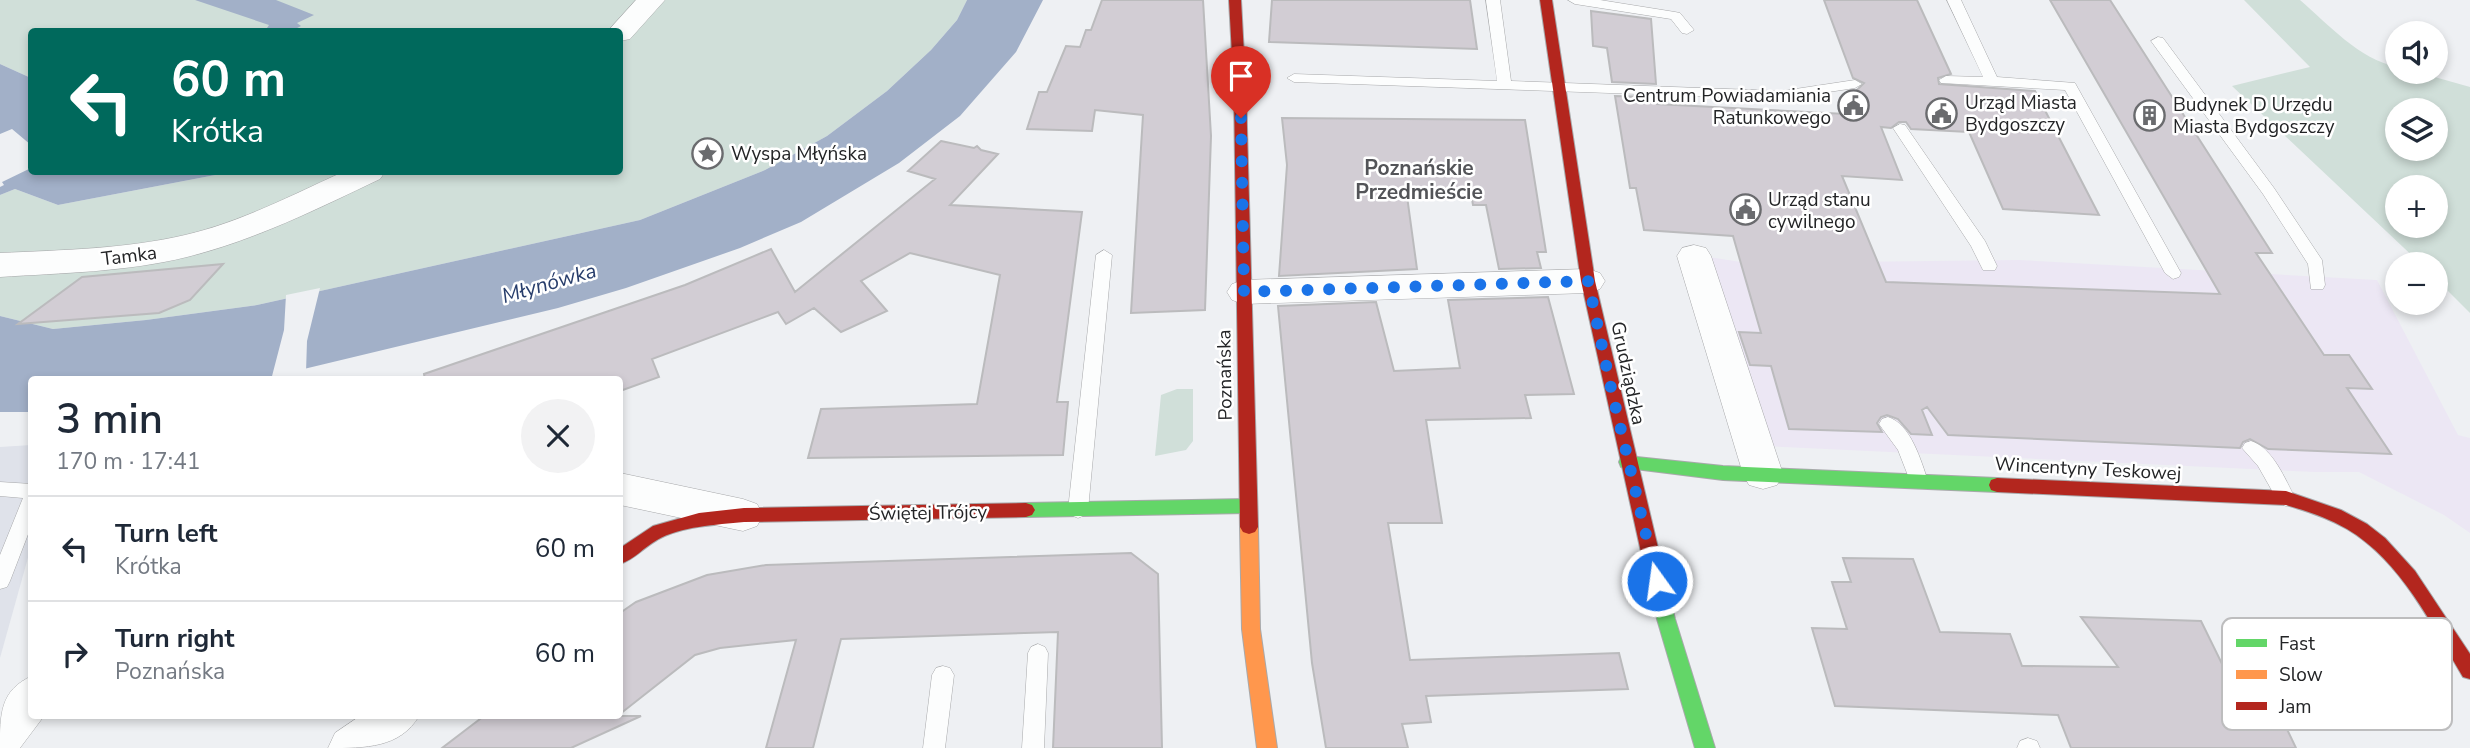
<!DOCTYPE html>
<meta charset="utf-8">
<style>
body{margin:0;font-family:"Nunito Sans",sans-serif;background:#f2f2f3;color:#1f2937;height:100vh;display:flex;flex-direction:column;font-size:26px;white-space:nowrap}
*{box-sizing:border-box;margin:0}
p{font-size:23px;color:#747a83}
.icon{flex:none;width:38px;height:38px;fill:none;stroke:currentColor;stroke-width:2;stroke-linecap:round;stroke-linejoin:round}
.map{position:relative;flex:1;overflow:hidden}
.drawer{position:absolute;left:28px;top:376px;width:595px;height:343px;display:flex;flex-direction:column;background:#fff;border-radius:7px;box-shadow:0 4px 10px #0003}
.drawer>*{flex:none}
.guide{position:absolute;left:28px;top:28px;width:595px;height:147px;border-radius:7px;box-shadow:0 4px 10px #0003;background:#00695c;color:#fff;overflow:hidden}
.controls{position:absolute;left:2385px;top:21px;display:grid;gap:14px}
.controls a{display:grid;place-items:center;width:63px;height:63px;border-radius:50%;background:#fff;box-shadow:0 4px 10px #0003;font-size:35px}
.pin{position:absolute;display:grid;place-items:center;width:60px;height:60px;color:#fff;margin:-72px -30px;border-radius:50% 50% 50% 0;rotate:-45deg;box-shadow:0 0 7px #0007}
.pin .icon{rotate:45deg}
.me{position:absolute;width:77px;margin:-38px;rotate:346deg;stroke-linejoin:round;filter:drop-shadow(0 0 5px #0008)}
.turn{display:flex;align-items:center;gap:24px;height:147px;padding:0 28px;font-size:32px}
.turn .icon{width:91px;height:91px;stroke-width:2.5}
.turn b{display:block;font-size:49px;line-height:60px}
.round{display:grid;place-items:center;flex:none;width:74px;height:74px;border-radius:37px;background:#f2f2f3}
.overview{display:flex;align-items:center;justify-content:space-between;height:119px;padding:0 28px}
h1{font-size:42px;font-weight:600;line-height:52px}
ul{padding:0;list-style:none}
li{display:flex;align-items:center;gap:21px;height:105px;padding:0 28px;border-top:2px solid #e0e1e3}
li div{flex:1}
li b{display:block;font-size:26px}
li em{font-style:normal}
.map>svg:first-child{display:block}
</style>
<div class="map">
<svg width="2470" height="748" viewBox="0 0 2470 748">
<rect width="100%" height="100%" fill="#eef0f3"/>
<!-- commercial -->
<path fill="#ece7f4" d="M 1709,257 L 1747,263 L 2019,260 L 2377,280 L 2458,435 L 2470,438 L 2470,533 L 2444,515 L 2359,472 L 2315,472 L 1742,445 Z"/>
<!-- built -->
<path fill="#dfe2ea" d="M 31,445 L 31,547 L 0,658 L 0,447 Z"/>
<!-- green -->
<path fill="#d0dfd9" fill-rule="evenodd" d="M 0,0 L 967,0 L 957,20 L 931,50 L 887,91 L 827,136 L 765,170 L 640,220 L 257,305 L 146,320 L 53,329 L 0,316 L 0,195 L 15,189 L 58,205 L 231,172 L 620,172 L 620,32 L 32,32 L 31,78 L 0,64 Z
M 2244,0 L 2300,0 C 2329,25 2359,59 2397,67 L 2398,72 L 2417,72 L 2470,87 L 2470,313 L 2436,279 L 2436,264 L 2421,264 L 2232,86 L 2310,67 ZM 2398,110 L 2436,110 L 2436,149 L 2398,149 ZM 2398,187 L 2436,187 L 2436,226 L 2398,226 Z
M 1177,389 L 1193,389 L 1193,441 L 1186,450 L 1155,456 L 1161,395 Z"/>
<!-- water -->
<path fill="#a2b0c8" d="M 195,0 L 276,0 L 314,15 L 297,23 L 301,26 C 289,33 280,33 267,28 L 269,25 Z
M 967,0 L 1043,0 L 1016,52 L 960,116 L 899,163 L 801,222 L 740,248 L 626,288 L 558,308 L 258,380 L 32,380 L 31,412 L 0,412 L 0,316 L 53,329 L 146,320 L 257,305 L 640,220 L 765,170 L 827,136 L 887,91 L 931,50 L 957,20 Z
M 0,64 L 31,78 L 32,172 L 231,172 L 58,205 L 15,189 L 0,195 L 0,187 L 4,185 L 0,179 Z"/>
<!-- pier -->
<path fill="#eef0f3" d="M 12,129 L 31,145 L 31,168 L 0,183 L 0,134 Z
M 320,288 L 307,341 L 306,372 L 271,380 L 284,330 L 286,295 Z"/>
<!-- building -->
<path fill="#d2cdd4" stroke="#bbbbbd" stroke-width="2" d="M 1102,0 L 1203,0 L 1211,136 L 1205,310 L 1131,313 L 1143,115 L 1095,110 L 1092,131 L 1027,129 L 1039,92 L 1047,92 L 1066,46 L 1080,47 L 1086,30 L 1091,30 Z
M 1272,0 L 1470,0 L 1477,49 L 1269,42 Z
M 1824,0 L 1917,0 L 1951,74 L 1938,78 L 1939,84 L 2035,91 L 2099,215 L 2003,209 L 1969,132 L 1911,129 L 1906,122 L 1899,122 L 1891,128 L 1881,127 L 1902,180 L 1842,176 L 1886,282 L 2220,294 L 2050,0 L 2110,0 L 2272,253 L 2256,253 L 2324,355 L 2349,355 L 2372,389 L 2347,388 L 2391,454 L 2268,449 L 2250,439 L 2243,442 L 2240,448 L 1948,435 L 1927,407 L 1922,410 L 1932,435 L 1911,434 L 1898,419 L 1887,415 L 1881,417 L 1877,423 L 1882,432 L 1789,429 L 1771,366 L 1750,365 L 1739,332 L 1761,333 L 1733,236 L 1644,230 L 1636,188 L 1630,188 L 1615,96 L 1657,97 L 1657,104 L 1865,115 L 1857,90 L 1864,83 L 1853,78 Z
M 1591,11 L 1651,19 L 1656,84 L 1612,82 L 1607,48 L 1593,46 Z
M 1282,118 L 1525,120 L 1546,252 L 1537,252 L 1541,268 L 1499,269 L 1486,205 L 1473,205 L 1470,188 L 1406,189 L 1417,269 L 1279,276 L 1287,165 Z
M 941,141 L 974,148 L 977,146 L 981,150 L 998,154 L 950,205 L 1082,212 L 1057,402 L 1068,402 L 1063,455 L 808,458 L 821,409 L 977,404 L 1000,275 L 910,253 L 861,281 L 887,311 L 841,332 L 814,308 L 786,324 L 778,312 L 652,359 L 659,377 L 620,391 L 620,380 L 425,380 L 424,374 L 685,285 L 771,249 L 795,292 L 935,179 L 908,171 Z
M 223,264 L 190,300 L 159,313 L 18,324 L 82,277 Z
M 1548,297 L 1574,394 L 1525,395 L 1531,418 L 1426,420 L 1442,523 L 1388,523 L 1410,660 L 1619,653 L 1628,689 L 1426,696 L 1431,722 L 1402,724 L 1408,748 L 1326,748 L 1312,663 L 1278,306 L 1376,302 L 1394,371 L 1460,368 L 1448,300 Z
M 1131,553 L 1158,574 L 1162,748 L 1053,748 L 1058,632 L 841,639 L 813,748 L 766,748 L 796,640 L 720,648 L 695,655 L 620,714 L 620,613 L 636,602 L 707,575 L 766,565 Z
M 1843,558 L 1913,559 L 1940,632 L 2010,634 L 2022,666 L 2118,667 L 2081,617 L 2201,621 L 2226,672 L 2260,673 L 2296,748 L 2071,748 L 2058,715 L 1835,706 L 1812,628 L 1847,629 L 1832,582 L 1851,582 Z
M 484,716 L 641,716 L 571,748 L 442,748 Z"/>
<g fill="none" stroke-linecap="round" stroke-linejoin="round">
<defs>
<path id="lane" d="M 1486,0 L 1500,0 L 1511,81 L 1782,91 L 1855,80 L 1862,84 L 1855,88 L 1782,99 L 1294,82 L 1287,78 L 1294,74 L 1497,81 Z
M 1568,0 L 1600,0 L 1675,12 L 1680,13 L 1694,30 L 1687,34 L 1682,33 L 1671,19 L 1575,4 Z
M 1947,0 L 1961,0 L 1997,77 L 2075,83 L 2181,273 L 2179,277 L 2173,279 L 2165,273 L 2065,90 L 1941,83 L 1939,80 L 1946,76 L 1983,77 Z
M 2158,37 L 2163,38 L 2274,188 L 2322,260 L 2325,285 L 2323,289 L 2311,289 L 2308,264 L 2263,194 L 2151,41 Z
M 1900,124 L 1905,125 L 1985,241 L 1997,266 L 1995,270 L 1983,270 L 1971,246 L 1893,128 Z
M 1104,250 L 1112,255 L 1088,510 L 1085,515 L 1078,518 L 1071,515 L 1068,510 L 1096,255 Z
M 1888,417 C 1911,424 1921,461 1928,481 L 1926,486 L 1919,488 L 1912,486 L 1898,450 L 1879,424 L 1882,419 Z
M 2251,441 C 2273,448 2285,479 2295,498 L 2293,503 L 2286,506 L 2279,503 L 2258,466 L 2242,448 L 2245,443 Z
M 0,482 L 32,484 L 32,524 L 10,581 L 7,587 L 0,589 L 0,555 L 23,498 L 0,496 Z
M 1038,644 L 1045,647 L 1048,653 L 1044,748 L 1022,748 L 1028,653 L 1031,647 Z
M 943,666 L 950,668 L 954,675 L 945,748 L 923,748 L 932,675 L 936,668 Z
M 2028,738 L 2037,741 L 2040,748 L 2017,748 L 2020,741 Z"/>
<path id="street" d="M 636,0 L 665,0 L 630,39 L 620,41 L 620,32 L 607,32 Z
M 343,172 L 385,172 L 380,179 C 317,209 255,240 187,257 C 126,272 62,273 0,277 L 0,253 C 62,250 125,249 185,235 C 241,222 292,195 343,172 Z
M 1694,245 L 1706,248 L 1711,256 L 1783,474 L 1777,485 L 1763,489 L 1749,485 L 1743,474 L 1677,256 L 1682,248 Z
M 1588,269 L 1600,273 L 1605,281 L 1600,289 L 1588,293 L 1244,304 L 1232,300 L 1227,292 L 1232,284 L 1244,280 Z
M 620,473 L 743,499 L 757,504 L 763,515 L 757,526 L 743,531 L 620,505 Z
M 32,676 L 32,716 L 44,716 L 20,748 L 0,748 C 0,714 0,690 32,676 Z
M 360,716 L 419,716 C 400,748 366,748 328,748 L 335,733 Z"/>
<path id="fast" d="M 1627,456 L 1723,466 L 1997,478 L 2003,480 L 2005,485 L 2003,490 L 1997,492 L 1723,480 L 1627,468 L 1621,467 L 1619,462 L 1621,457 Z
M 1247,499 L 1253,501 L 1256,506 L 1253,511 L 1247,513 L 1026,517 L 1020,515 L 1017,510 L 1020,505 L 1026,503 Z
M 1650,545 L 1656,547 L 1659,552 L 1675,619 L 1715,748 L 1695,748 L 1657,619 L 1641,552 L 1644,547 Z"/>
<path id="slow" d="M 1249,520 L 1255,522 L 1258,527 L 1260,629 L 1277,748 L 1257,748 L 1242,629 L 1240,527 L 1243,522 Z"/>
<path id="jam" d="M 1229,0 L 1241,0 L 1246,91 L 1258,527 L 1255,532 L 1249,534 L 1243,532 L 1240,527 L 1234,91 Z
M 1540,0 L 1552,0 L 1595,281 L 1659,552 L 1656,557 L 1650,559 L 1644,557 L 1641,552 L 1581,281 Z
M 1997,478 L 2286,491 L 2341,510 L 2367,524 L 2385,538 L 2415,571 L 2470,654 L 2470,679 L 2463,677 C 2432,625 2401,561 2347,529 C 2328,518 2307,511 2286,505 L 1997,492 L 1991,490 L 1989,485 L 1991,480 Z
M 1026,503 L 1032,505 L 1035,510 L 1032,515 L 1026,517 L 744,522 C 716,525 681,526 657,540 C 644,547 634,560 620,564 L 620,548 L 653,526 L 699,513 L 744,508 Z"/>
</defs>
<!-- lane casing -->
<use href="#lane" stroke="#a8a9ab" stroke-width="1"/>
<!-- street casing -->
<use href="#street" stroke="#a8a9ab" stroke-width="1"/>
<!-- fast casing -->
<use href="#fast" stroke="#a8a9ab" stroke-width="2"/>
<!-- slow casing -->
<use href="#slow" stroke="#a8a9ab" stroke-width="2"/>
<!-- jam casing -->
<use href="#jam" stroke="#a8a9ab" stroke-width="2"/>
<!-- lane -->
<use href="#lane" fill="#fcfdfd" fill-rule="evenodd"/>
<!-- street -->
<use href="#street" fill="#fcfdfd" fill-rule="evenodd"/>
<!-- fast -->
<use href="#fast" fill="#63d668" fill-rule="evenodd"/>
<!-- slow -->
<use href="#slow" fill="#ff974d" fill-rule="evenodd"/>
<!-- jam -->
<use href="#jam" fill="#b3261e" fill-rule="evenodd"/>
</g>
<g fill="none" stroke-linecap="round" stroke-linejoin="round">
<!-- route -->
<path stroke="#1a73e8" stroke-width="12" stroke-dasharray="0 21.6" d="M 1241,118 L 1244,292 L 1588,281 L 1611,388 L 1657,581"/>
</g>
<!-- icons -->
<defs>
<symbol id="civic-ring" viewBox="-11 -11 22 22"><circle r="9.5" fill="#fff" stroke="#6a6b6e" stroke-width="1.5"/><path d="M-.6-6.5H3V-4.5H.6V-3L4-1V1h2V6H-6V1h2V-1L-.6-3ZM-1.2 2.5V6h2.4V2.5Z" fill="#6a6b6e"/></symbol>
<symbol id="building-ring" viewBox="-11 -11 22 22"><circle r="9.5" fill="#fff" stroke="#6a6b6e" stroke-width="1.5"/><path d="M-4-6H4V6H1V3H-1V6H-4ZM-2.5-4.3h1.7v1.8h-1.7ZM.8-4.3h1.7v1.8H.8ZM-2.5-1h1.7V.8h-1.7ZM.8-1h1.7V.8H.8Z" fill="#6a6b6e"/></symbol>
<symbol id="sight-ring" viewBox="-11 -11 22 22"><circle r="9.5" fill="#fff" stroke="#6a6b6e" stroke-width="1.5"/><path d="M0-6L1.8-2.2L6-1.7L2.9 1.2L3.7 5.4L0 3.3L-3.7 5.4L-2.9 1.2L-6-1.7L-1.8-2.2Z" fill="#6a6b6e"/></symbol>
</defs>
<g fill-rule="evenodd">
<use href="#civic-ring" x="1836" y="88" width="35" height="35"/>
<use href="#civic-ring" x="1924" y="96" width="35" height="35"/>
<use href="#building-ring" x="2132" y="98" width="35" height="35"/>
<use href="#sight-ring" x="690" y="136" width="35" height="35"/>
<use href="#civic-ring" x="1728" y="192" width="35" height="35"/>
</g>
<g text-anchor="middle" stroke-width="5" stroke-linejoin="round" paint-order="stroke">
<!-- poi labels -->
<g font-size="19" fill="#232426" stroke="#fff" text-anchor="start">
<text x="1831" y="102" text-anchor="end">Centrum Powiadamiania<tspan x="1831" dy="22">Ratunkowego</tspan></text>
<text x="1965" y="109">Urząd Miasta<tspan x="1965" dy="22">Bydgoszczy</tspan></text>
<text x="2173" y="111">Budynek D Urzędu<tspan x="2173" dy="22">Miasta Bydgoszczy</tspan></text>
<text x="731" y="160">Wyspa Młyńska</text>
<text x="1768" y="206">Urząd stanu<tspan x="1768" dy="22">cywilnego</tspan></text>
</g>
<!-- street labels -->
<g font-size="19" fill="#232426" stroke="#fff">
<text transform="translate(129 255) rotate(-7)" y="7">Tamka</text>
<text transform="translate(1629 373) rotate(78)" y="7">Grudziądzka</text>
<text transform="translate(1224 375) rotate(-91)" y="7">Poznańska</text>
<text transform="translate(2088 468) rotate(3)" y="7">Wincentyny Teskowej</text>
<text transform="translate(928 512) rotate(-1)" y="7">Świętej Trójcy</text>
</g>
<!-- neighbourhood labels -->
<g font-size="21" font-weight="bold" fill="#535458" stroke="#fff">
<text x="1419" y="175">Poznańskie<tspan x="1419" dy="24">Przedmieście</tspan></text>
</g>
<!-- water labels -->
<g font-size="21" font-style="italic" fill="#273d6b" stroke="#fff">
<text transform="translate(549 283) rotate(-16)" y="7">Młynówka</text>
</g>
</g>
<!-- legend -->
<rect x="2222" y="618" width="230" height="112" rx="10" fill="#fff" stroke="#bdbdbe" stroke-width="2"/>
<rect x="2236" y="639" width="31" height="8" fill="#63d668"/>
<rect x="2236" y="670" width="31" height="9" fill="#ff974d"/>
<rect x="2236" y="702" width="31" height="8" fill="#b3261e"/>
<g font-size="19" fill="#232426">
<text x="2279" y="650">Fast</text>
<text x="2279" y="681">Slow</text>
<text x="2279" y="713">Jam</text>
</g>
</svg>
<div class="controls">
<a><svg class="icon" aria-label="sound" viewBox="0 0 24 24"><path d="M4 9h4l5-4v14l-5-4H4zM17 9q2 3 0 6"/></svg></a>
<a><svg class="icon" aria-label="layers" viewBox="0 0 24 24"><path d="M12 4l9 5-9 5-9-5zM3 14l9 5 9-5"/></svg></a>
<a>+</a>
<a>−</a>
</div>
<div class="pin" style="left:1241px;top:118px;background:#d93025"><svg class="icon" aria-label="arrive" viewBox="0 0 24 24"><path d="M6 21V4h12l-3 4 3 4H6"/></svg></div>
<svg class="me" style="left:1657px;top:581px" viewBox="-20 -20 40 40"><circle r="17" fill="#1a73e8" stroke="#fff" stroke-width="3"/><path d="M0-11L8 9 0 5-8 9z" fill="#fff"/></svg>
<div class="guide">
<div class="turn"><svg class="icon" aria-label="left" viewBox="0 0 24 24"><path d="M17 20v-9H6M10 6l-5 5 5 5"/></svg><div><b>60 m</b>Krótka</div></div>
</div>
<section class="drawer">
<div class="overview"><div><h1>3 min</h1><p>170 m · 17:41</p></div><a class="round"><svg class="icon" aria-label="close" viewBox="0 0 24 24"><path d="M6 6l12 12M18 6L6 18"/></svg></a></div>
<ul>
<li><svg class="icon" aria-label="left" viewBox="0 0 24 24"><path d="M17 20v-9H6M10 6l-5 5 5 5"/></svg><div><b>Turn left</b><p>Krótka</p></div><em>60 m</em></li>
<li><svg class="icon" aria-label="right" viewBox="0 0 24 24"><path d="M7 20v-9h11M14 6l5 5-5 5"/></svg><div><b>Turn right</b><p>Poznańska</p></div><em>60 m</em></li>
</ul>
</section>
</div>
